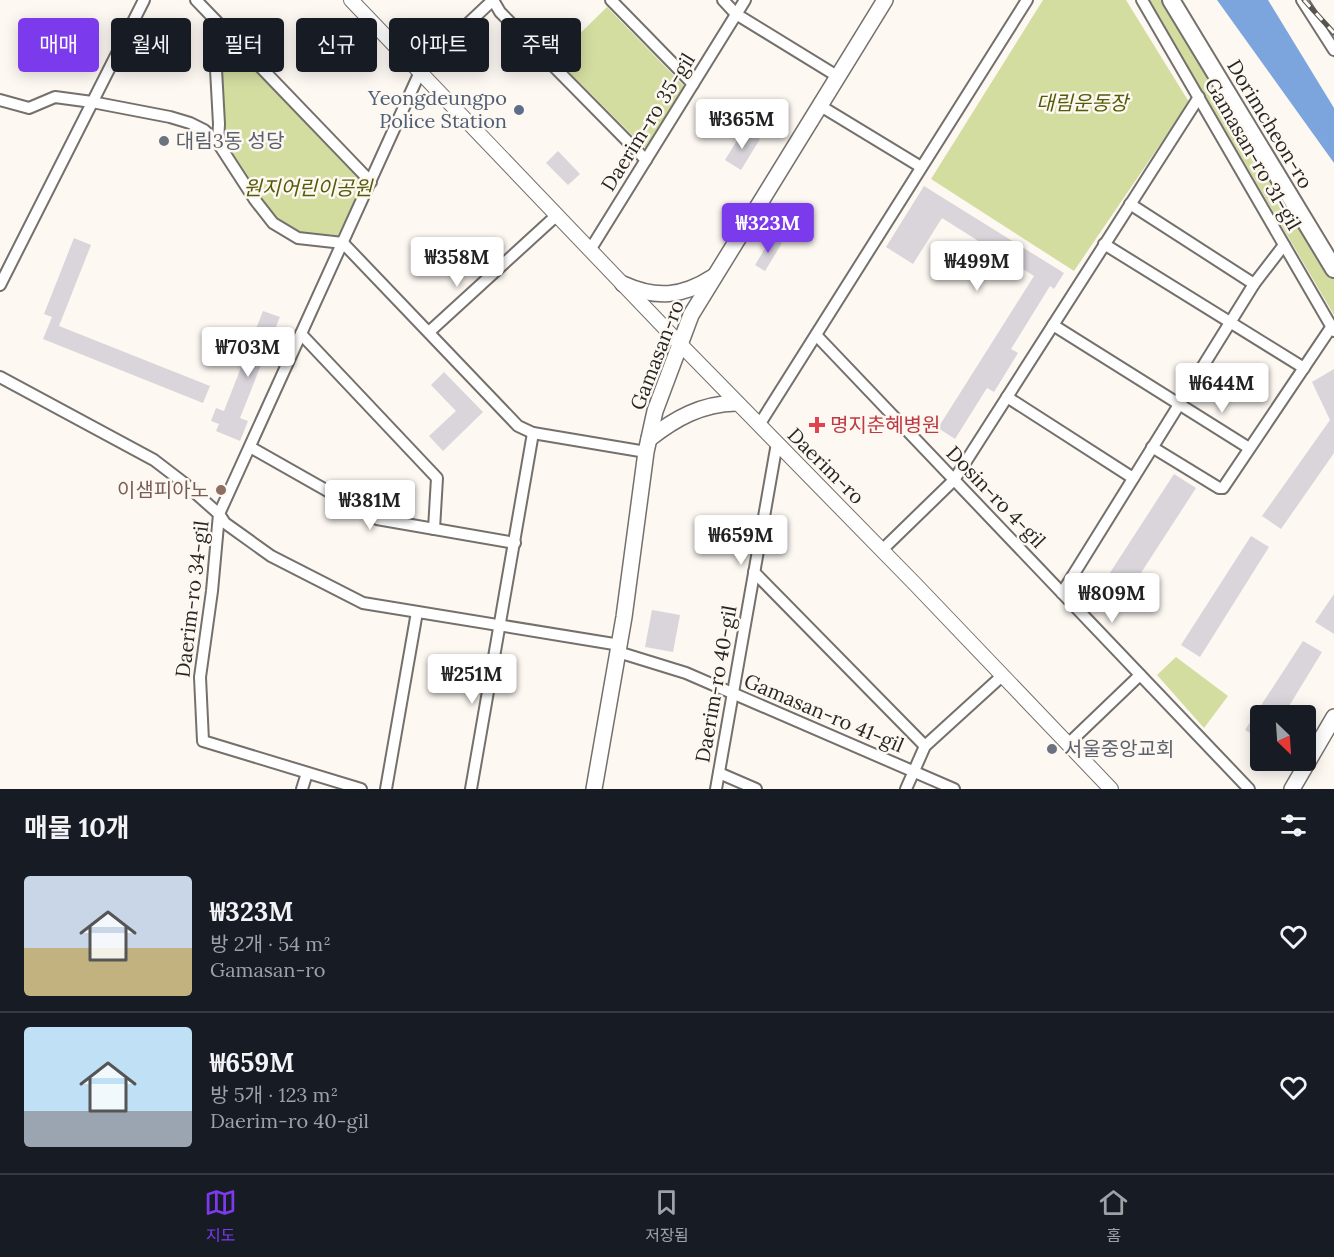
<!DOCTYPE html>
<html lang="ko">
<head>
<meta charset="utf-8">
<style>
  body { margin:0; font-family:Lora,"Noto Sans KR",serif; background:#242831; color:#f1f3f6; height:100vh; display:flex; flex-direction:column; font-size:22px; white-space:nowrap }
  * { box-sizing:border-box; margin:0 }
  p { font-size:20px; color:#9ea1a6 }
  .icon { flex:none; width:33px; height:33px; fill:none; stroke:currentColor; stroke-width:2; stroke-linecap:round; stroke-linejoin:round }
  .map { position:relative; height:789px; overflow:hidden }
  .drawer { display:flex; flex-direction:column; background:#171b24; flex:1 }
  .drawer>* { flex:none }
  .guide { position:absolute; left:18px; top:18px; width:600px; height:54px; display:flex; gap:12px }
  .needle { width:39px; rotate:155deg }
  .fabs { position:absolute; left:1250px; top:705px; display:grid; gap:12px }
  .fabs a { display:grid; place-items:center; width:66px; height:66px; border-radius:6px; background:#171b24; box-shadow:0 3px 15px #0003; font-size:30px }
  .price { position:absolute; translate:-50% -51px; padding:0 14px; border-radius:6px; background:#fff; color:#222; font-size:20px; line-height:39px; filter:drop-shadow(0 2px 3px #0008) }
  .price::after { content:''; position:absolute; left:50%; top:36px; width:18px; height:14px; margin-left:-9px; background:inherit; clip-path:polygon(0 0,100% 0,50% 100%) }
  .price.on { background:#7c3aed; color:#fff }
  ul { padding:0; list-style:none }
  li { display:flex; align-items:center; gap:18px; height:150px; padding:0 24px }
  li+li { border-top:2px solid #363941 }
  li span { display:grid; place-items:center; flex:none; width:168px; height:120px; border-radius:6px; color:#555 }
  li>.icon { margin-inline-start:auto }
  span .icon { width:72px; height:72px; fill:#fffc; stroke-width:1 }
  li b { font-size:26px }
  h2 { display:flex; justify-content:space-between; align-items:center; height:72px; padding:0 24px; font-size:26px }
  .pill { padding:0 21px; border-radius:6px; background:#171b24; box-shadow:0 3px 15px #0003; font-size:21px; line-height:54px }
  .pill.on { background:#7c3aed; color:#fff }
  .tabs { display:flex; justify-content:space-around; align-items:center; height:84px; border-top:2px solid #363941; background:#171b24; font-size:16px; color:#9ea1a6 }
  .tabs a { display:grid; justify-items:center; gap:3px }
  .tabs .on { color:#7c3aed }
  .map>svg:first-child { display:block }
  .green { fill:#d4dda0 }
  .water { fill:#7da5dd }
  .building { fill:#d9d5db }
  .lines { fill:none; stroke-linecap:round; stroke-linejoin:round }
  .minor-casing { stroke:#75706c; stroke-width:14 }
  .tertiary-casing { stroke:#75706c; stroke-width:16 }
  .secondary-casing { stroke:#75706c; stroke-width:18 }
  .primary-casing { stroke:#75706c; stroke-width:20 }
  .minor { stroke:#fff; stroke-width:10 }
  .tertiary { stroke:#fff; stroke-width:14 }
  .secondary { stroke:#fff; stroke-width:15 }
  .primary { stroke:#fff; stroke-width:16 }
  .rail-casing { stroke:#575552; stroke-width:5 }
  .rail { stroke:#fdf8f2; stroke-width:3; stroke-dasharray:9; stroke-linecap:butt }
  .service-dot { fill:#5c6f8a; stroke:#fdf8f2; stroke-width:2 }
  .worship-dot { fill:#6b7280; stroke:#fdf8f2; stroke-width:2 }
  .health-dot { fill:#e0444e; stroke:#fdf8f2; stroke-width:2 }
  .education-dot { fill:#8d6e63; stroke:#fdf8f2; stroke-width:2 }
  .labels { text-anchor:middle; stroke-width:5; stroke-linejoin:round; paint-order:stroke }
  .service-label { font-size:20px; fill:#4e5e75; stroke:#fdf8f2; text-anchor:end }
  .park-label { font-size:20px; font-style:italic; fill:#545b07; stroke:#fdf8f2 }
  .street-label { font-size:20px; fill:#292725; stroke:#fdf8f2 }
  .worship-label { font-size:20px; fill:#5b616d; stroke:#fdf8f2; text-anchor:start }
  .health-label { font-size:20px; fill:#be3a42; stroke:#fdf8f2; text-anchor:start }
  .education-label { font-size:20px; fill:#785e54; stroke:#fdf8f2; text-anchor:end }
</style>
</head>
<body>
<div class="map">
<svg width="1334" height="789" viewBox="0 0 1334 789">
  <rect width="100%" height="100%" fill="#fdf8f2"/>
  <g class="green">
    <polygon points="1043,0 1126,0 1189,102 1074,271 931,179"/>
    <polygon points="1149,0 1166,0 1334,279 1334,315"/>
    <polygon points="607,7 684,86 646,149 555,58"/>
    <polygon points="219,32 364,182 337,237 311,237 287,229 268,212 223,141"/>
    <polygon points="1176,657 1228,696 1204,728 1157,675"/>
  </g>
  <polygon class="water" points="1217,0 1268,0 1334,108 1334,163"/>
  <g class="building">
    <polygon points="744,129 760,139 741,170 725,160"/>
    <polygon points="558,151 580,174 568,185 546,163"/>
    <polygon points="924,186 1064,273 1054,289 1050,286 1011,349 1018,353 994,392 987,388 955,439 938,428 1034,276 942,218 913,264 886,247"/>
    <polygon points="772,237 782,243 765,271 755,265"/>
    <polygon points="74,238 91,245 59,326 210,386 203,403 43,339 52,317 44,314"/>
    <polygon points="263,311 280,317 272,336 280,339 273,358 265,355 240,418 248,421 240,441 216,431 219,424 211,421 216,408 224,411"/>
    <polygon points="1334,369 1334,453 1281,529 1262,516 1330,420 1312,382"/>
    <polygon points="444,372 483,412 443,451 429,436 456,411 431,385"/>
    <polygon points="1174,474 1196,488 1126,596 1104,582"/>
    <polygon points="1251,536 1269,547 1200,657 1181,645"/>
    <polygon points="1334,594 1334,634 1315,622"/>
    <polygon points="652,610 680,615 673,652 645,647"/>
    <polygon points="1303,641 1322,652 1283,716 1260,716 1260,739 1245,730"/>
  </g>
  <g class="lines">
    <g class="minor-casing">
      <g id="minor">
        <polyline points="196,0 371,182"/>
        <polyline points="493,0 500,12 646,160"/>
        <polyline points="611,0 693,84"/>
        <polyline points="723,0 736,14 837,76"/>
        <polyline points="1142,0 1334,331"/>
        <polyline points="1302,0 1334,50"/>
        <polyline points="215,20 214,33 219,124 218,143"/>
        <polyline points="0,100 29,108 55,97 92,102 170,117 190,123 204,130 218,143 255,200 273,223 298,238 343,243 518,426 533,433 646,452"/>
        <polyline points="819,105 921,167"/>
        <polyline points="1130,204 1254,284"/>
        <polyline points="1104,244 1304,368"/>
        <polyline points="590,250 745,0"/>
        <polyline points="0,285 144,0"/>
        <polyline points="1053,325 1249,448"/>
        <polyline points="429,332 557,215"/>
        <polyline points="301,334 437,478 434,529"/>
        <polyline points="816,335 1249,789"/>
        <polyline points="0,377 154,460 184,483 219,514 225,523 271,556 363,603 620,645"/>
        <polyline points="1007,397 1133,478"/>
        <polyline points="759,425 1027,0"/>
        <polyline points="250,447 377,519 515,543"/>
        <polyline points="1152,447 1219,488 1223,488 1332,326"/>
        <polyline points="882,550 954,480 1199,97"/>
        <polyline points="754,572 925,746"/>
        <polyline points="1062,593 1254,284 1284,245"/>
        <polyline points="618,652 686,673 954,789"/>
        <polyline points="1068,744 1140,675"/>
        <polyline points="719,773 756,789"/>
        <polyline points="302,789 307,773"/>
        <polyline points="361,789 203,741 200,677 212,591 219,514 420,72 426,63 493,0"/>
        <polyline points="386,789 417,612"/>
        <polyline points="471,789 533,433"/>
        <polyline points="716,789 777,443"/>
        <polyline points="906,789 925,746 1003,675"/>
      </g>
    </g>
    <g class="tertiary-casing">
      <polyline id="tertiary" points="351,0 681,345 916,585 1111,789"/>
    </g>
    <g class="secondary-casing">
      <g id="secondary">
        <path d="M623 284C656 299 682 297 713 277"/>
        <path d="M649 439C676 418 701 404 736 403"/>
        <polyline points="594,789 624,617 646,452 655,411 691,315 885,0"/>
        <polyline points="1292,789 1334,717"/>
      </g>
    </g>
    <g class="primary-casing">
      <polyline id="primary" points="1171,0 1334,269"/>
    </g>
    <use href="#minor" class="minor"/>
    <use href="#tertiary" class="tertiary"/>
    <use href="#secondary" class="secondary"/>
    <use href="#primary" class="primary"/>
    <g class="rail-casing">
      <polyline id="rail" points="1304,0 1334,33"/>
    </g>
    <use href="#rail" class="rail"/>
  </g>
  <circle class="service-dot" cx="519" cy="110" r="6"/>
  <g class="worship-dot">
    <circle cx="164" cy="141" r="6"/>
    <circle cx="1052" cy="749" r="6"/>
  </g>
  <path class="health-dot" d="M814 416h6v6h6v6h-6v6h-6v-6h-6v-6h6z"/>
  <circle class="education-dot" cx="221" cy="490" r="6"/>
  <g class="labels">
    <g class="service-label">
      <text x="507" y="105">Yeongdeungpo<tspan x="507" dy="23">Police Station</tspan></text>
    </g>
    <g class="park-label">
      <text x="1082" y="110">대림운동장</text>
      <text x="308" y="195">원지어린이공원</text>
    </g>
    <g class="street-label">
      <text transform="translate(648 122) rotate(-58)" y="7">Daerim-ro 35-gil</text>
      <text transform="translate(1270 124) rotate(59)" y="7">Dorimcheon-ro</text>
      <text transform="translate(1253 154) rotate(60)" y="7">Gamasan-ro 31-gil</text>
      <text transform="translate(657 355) rotate(-69)" y="7">Gamasan-ro</text>
      <text transform="translate(826 466) rotate(45)" y="7">Daerim-ro</text>
      <text transform="translate(996 497) rotate(46)" y="7">Dosin-ro 4-gil</text>
      <text transform="translate(192 599) rotate(-83)" y="7">Daerim-ro 34-gil</text>
      <text transform="translate(716 684) rotate(-80)" y="7">Daerim-ro 40-gil</text>
      <text transform="translate(824 713) rotate(23)" y="7">Gamasan-ro 41-gil</text>
    </g>
    <g class="worship-label">
      <text x="176" y="148">대림3동 성당</text>
      <text x="1064" y="756">서울중앙교회</text>
    </g>
    <g class="health-label">
      <text x="830" y="432">명지춘혜병원</text>
    </g>
    <g class="education-label">
      <text x="209" y="497">이샘피아노</text>
    </g>
  </g>
</svg>
<div class="fabs">
<a><svg class="needle" viewBox="-14 -14 28 28"><path d="M0-13l5 13h-10z" fill="#e53935"/><path d="M0 13l5-13h-10z" fill="#9ea1a6"/></svg></a>
</div>
<b class="price" style="left:742px;top:150px">₩365M</b>
<b class="price on" style="left:768px;top:254px">₩323M</b>
<b class="price" style="left:457px;top:288px">₩358M</b>
<b class="price" style="left:977px;top:292px">₩499M</b>
<b class="price" style="left:248px;top:378px">₩703M</b>
<b class="price" style="left:1222px;top:414px">₩644M</b>
<b class="price" style="left:370px;top:531px">₩381M</b>
<b class="price" style="left:741px;top:566px">₩659M</b>
<b class="price" style="left:1112px;top:624px">₩809M</b>
<b class="price" style="left:472px;top:705px">₩251M</b>
<div class="guide">
<a class="pill on">매매</a>
<a class="pill">월세</a>
<a class="pill">필터</a>
<a class="pill">신규</a>
<a class="pill">아파트</a>
<a class="pill">주택</a>
</div>
</div>
<section class="drawer">
<h2>매물 10개<svg class="icon" aria-label="filters" viewBox="0 0 24 24"><path d="M4 7h16M4 17h16"/><circle cx="9" cy="7" r="2"/><circle cx="15" cy="17" r="2"/></svg></h2>
<ul>
<li><span style="background:linear-gradient(#c9d6e8 60%,#c2b280 0)"><svg class="icon" aria-label="home" viewBox="0 0 24 24"><path d="M3 11l9-7 9 7M6 9v11h12V9"/></svg></span><div><b>₩323M</b><p>방 2개 · 54 m²</p><p>Gamasan-ro</p></div><svg class="icon" aria-label="heart" viewBox="0 0 24 24"><path d="M12 20l-8-8c-3-5 5-10 8-4 3-6 11-1 8 4z"/></svg></li>
<li><span style="background:linear-gradient(#bfe0f5 70%,#9aa5b1 0)"><svg class="icon" aria-label="home" viewBox="0 0 24 24"><path d="M3 11l9-7 9 7M6 9v11h12V9"/></svg></span><div><b>₩659M</b><p>방 5개 · 123 m²</p><p>Daerim-ro 40-gil</p></div><svg class="icon" aria-label="heart" viewBox="0 0 24 24"><path d="M12 20l-8-8c-3-5 5-10 8-4 3-6 11-1 8 4z"/></svg></li>
</ul>
</section>
<nav class="tabs">
<a class="on"><svg class="icon" aria-label="map" viewBox="0 0 24 24"><path d="M3 6l6-2 6 2 6-2v14l-6 2-6-2-6 2zM9 4v14M15 6v14"/></svg>지도</a>
<a><svg class="icon" aria-label="saved" viewBox="0 0 24 24"><path d="M7 4h10v16l-5-4-5 4z"/></svg>저장됨</a>
<a><svg class="icon" aria-label="home" viewBox="0 0 24 24"><path d="M3 11l9-7 9 7M6 9v11h12V9"/></svg>홈</a>
</nav>
</body>
</html>
